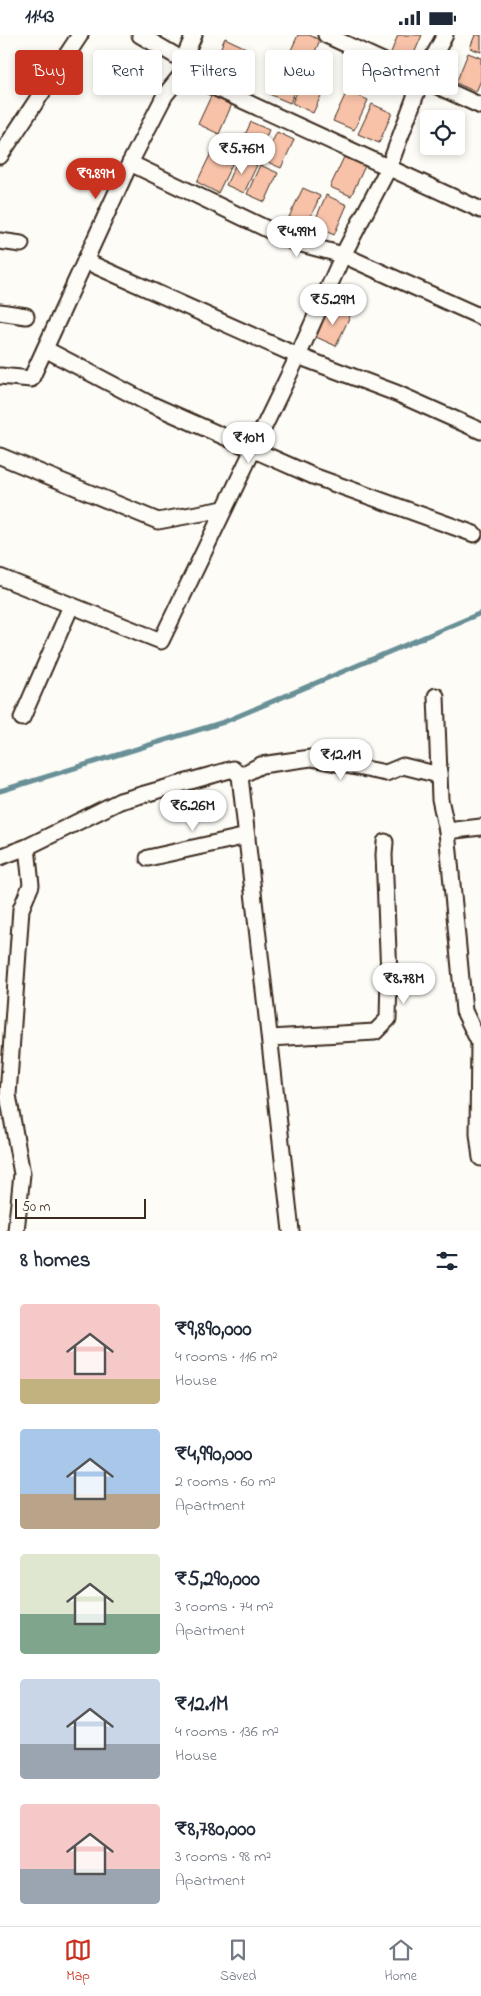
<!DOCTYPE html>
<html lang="en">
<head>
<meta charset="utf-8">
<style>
  body { margin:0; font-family:"Indie Flower",sans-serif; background:#f2f2f3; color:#1f2937; height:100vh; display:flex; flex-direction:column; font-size:19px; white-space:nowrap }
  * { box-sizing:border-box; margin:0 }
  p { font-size:16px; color:#747a83 }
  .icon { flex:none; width:28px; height:28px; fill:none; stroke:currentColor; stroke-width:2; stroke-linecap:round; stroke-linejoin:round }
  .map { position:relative; height:1196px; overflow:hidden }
  .sheet { display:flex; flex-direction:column; background:#fff; flex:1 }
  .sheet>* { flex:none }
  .banner { position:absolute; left:15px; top:15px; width:451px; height:45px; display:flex; gap:10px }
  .controls { position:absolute; left:420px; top:75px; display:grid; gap:10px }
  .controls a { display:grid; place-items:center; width:45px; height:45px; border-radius:5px; background:#fff; box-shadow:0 2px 8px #0003; font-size:25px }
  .scale { position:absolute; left:15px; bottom:12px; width:131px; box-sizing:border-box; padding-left:5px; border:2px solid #3b2a1e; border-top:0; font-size:14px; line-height:18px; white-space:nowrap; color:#3b2a1e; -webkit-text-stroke:4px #fdfcf7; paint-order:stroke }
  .price { position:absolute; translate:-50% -42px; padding:0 11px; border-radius:18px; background:#fff; color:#222; font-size:16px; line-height:32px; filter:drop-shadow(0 1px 2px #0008) }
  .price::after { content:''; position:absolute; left:50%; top:30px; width:15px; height:11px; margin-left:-8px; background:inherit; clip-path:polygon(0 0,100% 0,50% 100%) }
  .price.on { background:#c8321e; color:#fff }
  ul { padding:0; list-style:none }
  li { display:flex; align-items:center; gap:15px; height:125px; padding:0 20px }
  li span { display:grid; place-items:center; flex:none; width:140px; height:100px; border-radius:5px; color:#555 }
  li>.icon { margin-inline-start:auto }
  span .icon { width:60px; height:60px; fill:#fffc; stroke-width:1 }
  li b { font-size:21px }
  h2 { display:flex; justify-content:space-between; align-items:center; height:60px; padding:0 20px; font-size:21px }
  .tag { padding:0 18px; border-radius:5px; background:#fff; box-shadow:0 2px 8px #0003; font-size:18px; line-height:45px }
  .tag.on { background:#c8321e; color:#fff }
  .status { display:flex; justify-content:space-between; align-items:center; height:35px; padding:0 25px; background:#fff; direction:ltr }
  .status svg { height:14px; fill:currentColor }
  .menu { display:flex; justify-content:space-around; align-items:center; height:70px; border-top:1px solid #e0e1e3; background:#fff; font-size:14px; color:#747a83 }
  .menu a { display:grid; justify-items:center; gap:2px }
  .menu .on { color:#c8321e }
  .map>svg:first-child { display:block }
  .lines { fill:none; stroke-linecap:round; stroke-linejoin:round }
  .stream { stroke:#699097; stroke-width:5 }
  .building { fill:#f7c2a8; stroke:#3b2a1e }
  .street-casing { stroke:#3b2a1e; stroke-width:19 }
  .street { stroke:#fdfcf7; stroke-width:15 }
</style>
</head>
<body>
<div class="status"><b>11:43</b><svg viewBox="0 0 49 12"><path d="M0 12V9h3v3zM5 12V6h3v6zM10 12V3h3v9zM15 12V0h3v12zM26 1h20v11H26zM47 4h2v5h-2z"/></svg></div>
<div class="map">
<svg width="481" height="1196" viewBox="0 0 481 1196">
  <rect width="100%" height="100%" fill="#fdfcf7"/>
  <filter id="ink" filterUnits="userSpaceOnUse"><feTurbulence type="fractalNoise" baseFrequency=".02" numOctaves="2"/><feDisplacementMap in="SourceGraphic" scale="10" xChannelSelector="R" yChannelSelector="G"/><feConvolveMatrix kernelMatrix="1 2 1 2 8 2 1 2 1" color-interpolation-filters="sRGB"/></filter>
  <g filter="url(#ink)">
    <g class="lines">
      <polyline class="stream" points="0,756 224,687 481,578"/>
    </g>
    <g class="building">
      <polygon points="298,0 309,0 320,5 307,35 286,26"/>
      <polygon points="398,0 422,0 410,28 390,20"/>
      <polygon points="475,0 481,0 481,17 470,13"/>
      <polygon points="225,3 246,13 233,42 212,33"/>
      <polygon points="468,18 481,23 481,45 476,57 456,48"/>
      <polygon points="282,29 303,38 290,68 269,59"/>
      <polygon points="306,38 327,48 313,78 292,68"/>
      <polygon points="347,56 368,65 354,95 333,86"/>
      <polygon points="212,59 232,69 219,99 198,89"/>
      <polygon points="372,69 392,78 379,108 358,99"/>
      <polygon points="251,87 269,95 256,123 238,115"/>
      <polygon points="277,97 294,105 281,133 263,125"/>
      <polygon points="214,112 235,123 218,158 197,147"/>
      <polygon points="239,122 257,130 244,158 226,150"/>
      <polygon points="344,122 365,131 351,161 330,152"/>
      <polygon points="260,130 278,138 265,167 247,159"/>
      <polygon points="303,153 320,161 307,190 289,182"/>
      <polygon points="326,160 347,170 334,200 313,190"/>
      <polygon points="329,272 350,281 336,311 316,302"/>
    </g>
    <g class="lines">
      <g class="street-casing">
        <g id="street">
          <polyline points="326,0 481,71"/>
          <polyline points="183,25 194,0"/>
          <polyline points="183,38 481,175"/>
          <polyline points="0,121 80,0"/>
          <polyline points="130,128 294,207 343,220 481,282"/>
          <polyline points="0,206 21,209"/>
          <polyline points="85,226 298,321 396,358 481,396"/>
          <polyline points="0,277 26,281"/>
          <polyline points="45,314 146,367 313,441 474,499"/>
          <polyline points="0,341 31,344 130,128 165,60 183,38 183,25 140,0"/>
          <polyline points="0,421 158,486 224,474"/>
          <polyline points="0,542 161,606 298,321 343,220 389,132 422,43 445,0"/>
          <polyline points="436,661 440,764 447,796 464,976 479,1007 478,1099 481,1123"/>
          <polyline points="22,683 71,571"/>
          <polyline points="240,741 261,730 311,723 386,738 403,731 439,740"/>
          <polyline points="447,796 481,792"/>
          <polyline points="0,822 27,812"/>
          <polyline points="148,823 247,801"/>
          <polyline points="270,1003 375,997 388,984 389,940 384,820 385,807"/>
          <polyline points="16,1196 22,1139 8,1060 21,874 31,850 27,812 120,766 233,734 240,741 291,1196"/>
        </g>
      </g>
      <use href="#street" class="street"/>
    </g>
  </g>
</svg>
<div class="controls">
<a><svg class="icon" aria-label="locate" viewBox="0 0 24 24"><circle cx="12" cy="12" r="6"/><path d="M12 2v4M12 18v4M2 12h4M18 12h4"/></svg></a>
</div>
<div class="scale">50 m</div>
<b class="price" style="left:242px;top:140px">₹5.76M</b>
<b class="price on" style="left:96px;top:165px">₹9.89M</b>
<b class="price" style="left:297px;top:223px">₹4.99M</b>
<b class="price" style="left:333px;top:291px">₹5.29M</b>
<b class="price" style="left:249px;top:429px">₹10M</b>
<b class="price" style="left:341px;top:746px">₹12.1M</b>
<b class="price" style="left:193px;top:797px">₹6.26M</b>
<b class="price" style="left:404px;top:970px">₹8.78M</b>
<div class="banner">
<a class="tag on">Buy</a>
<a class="tag">Rent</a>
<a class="tag">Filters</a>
<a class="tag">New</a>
<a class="tag">Apartment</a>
</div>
</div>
<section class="sheet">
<h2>8 homes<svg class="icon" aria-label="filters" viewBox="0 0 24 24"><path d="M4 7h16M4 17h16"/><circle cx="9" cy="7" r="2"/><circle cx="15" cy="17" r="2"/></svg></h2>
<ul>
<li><span style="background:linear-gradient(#f6c9c9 75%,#c2b280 0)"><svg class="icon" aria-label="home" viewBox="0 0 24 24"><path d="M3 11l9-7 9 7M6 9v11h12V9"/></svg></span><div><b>₹9,890,000</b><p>4 rooms · 116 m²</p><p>House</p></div></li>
<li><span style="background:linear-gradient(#a9c7e8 65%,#b9a48a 0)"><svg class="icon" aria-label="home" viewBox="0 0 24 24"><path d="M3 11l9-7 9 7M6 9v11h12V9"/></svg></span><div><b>₹4,990,000</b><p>2 rooms · 60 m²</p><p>Apartment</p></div></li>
<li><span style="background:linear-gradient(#dfe7d0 60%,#7fa58c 0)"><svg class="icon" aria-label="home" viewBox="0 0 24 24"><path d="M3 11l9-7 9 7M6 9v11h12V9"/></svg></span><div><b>₹5,290,000</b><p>3 rooms · 74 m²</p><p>Apartment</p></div></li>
<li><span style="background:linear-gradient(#c9d6e8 65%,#9aa5b1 0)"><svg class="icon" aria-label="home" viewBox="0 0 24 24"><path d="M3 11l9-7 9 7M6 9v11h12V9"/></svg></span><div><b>₹12.1M</b><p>4 rooms · 136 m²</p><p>House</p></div></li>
<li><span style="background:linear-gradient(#f6c9c9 65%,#9aa5b1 0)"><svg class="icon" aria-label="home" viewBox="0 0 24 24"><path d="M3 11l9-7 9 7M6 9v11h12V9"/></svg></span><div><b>₹8,780,000</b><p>3 rooms · 98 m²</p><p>Apartment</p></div></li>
</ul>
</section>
<nav class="menu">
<a class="on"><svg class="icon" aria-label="map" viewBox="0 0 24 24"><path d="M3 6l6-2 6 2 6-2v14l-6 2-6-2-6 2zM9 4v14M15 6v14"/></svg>Map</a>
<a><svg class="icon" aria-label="saved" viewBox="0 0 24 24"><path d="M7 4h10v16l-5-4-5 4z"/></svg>Saved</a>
<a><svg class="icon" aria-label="home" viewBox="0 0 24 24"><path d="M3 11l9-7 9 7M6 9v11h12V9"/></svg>Home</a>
</nav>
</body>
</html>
